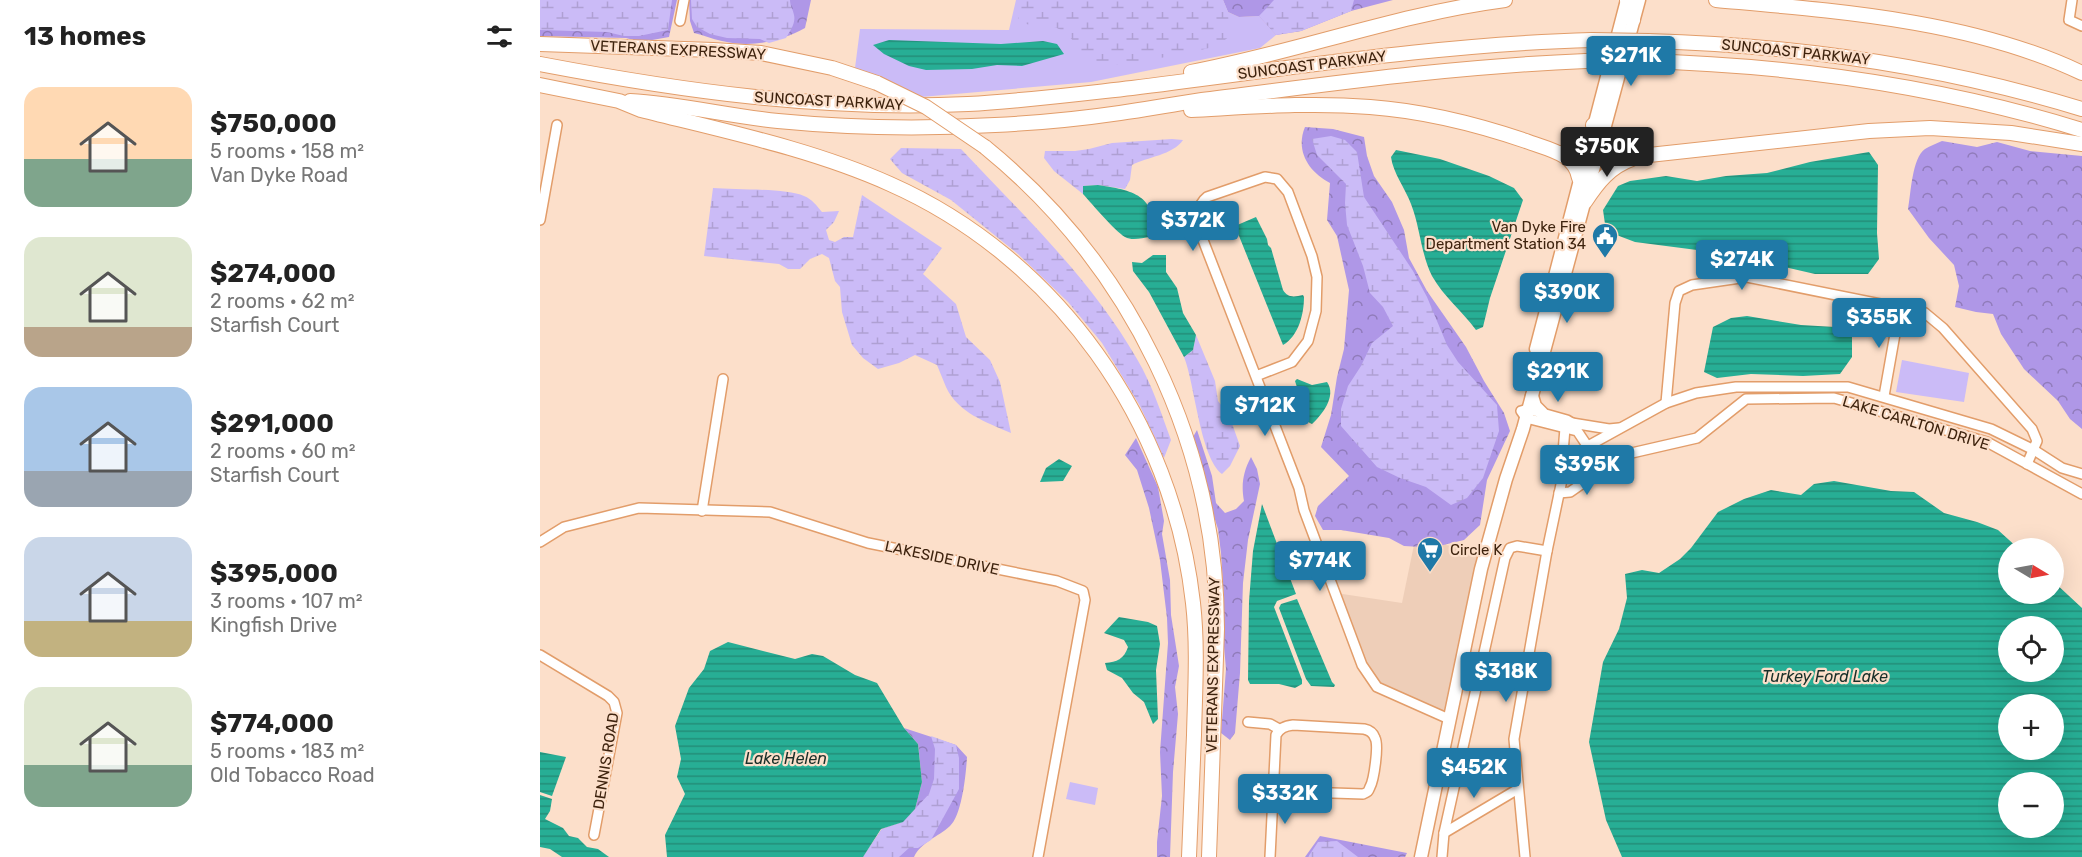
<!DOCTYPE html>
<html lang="en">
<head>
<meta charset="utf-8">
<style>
  body { margin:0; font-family:Rubik,sans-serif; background:#f6f6f6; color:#222; height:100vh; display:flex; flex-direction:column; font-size:22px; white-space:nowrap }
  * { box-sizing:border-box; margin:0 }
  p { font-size:20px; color:#767676 }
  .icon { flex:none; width:33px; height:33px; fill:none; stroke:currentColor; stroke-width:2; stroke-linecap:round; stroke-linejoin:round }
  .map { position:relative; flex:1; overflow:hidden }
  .details { display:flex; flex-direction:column; background:#fff; width:540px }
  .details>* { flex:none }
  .needle { width:39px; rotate:100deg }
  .buttons { position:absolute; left:1458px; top:538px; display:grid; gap:12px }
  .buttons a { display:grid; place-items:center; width:66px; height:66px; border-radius:50%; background:#fff; box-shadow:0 6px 24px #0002; font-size:30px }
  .price { position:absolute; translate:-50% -51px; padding:0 14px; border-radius:6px; background:#1f79a7; color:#fff; font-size:20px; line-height:39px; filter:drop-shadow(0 2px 3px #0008) }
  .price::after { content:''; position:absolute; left:50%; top:36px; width:18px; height:14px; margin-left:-9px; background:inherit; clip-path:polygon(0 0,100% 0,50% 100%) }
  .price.on { background:#222; color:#fff }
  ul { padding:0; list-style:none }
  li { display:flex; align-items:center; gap:18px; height:150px; padding:0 24px }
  li span { display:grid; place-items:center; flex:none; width:168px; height:120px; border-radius:18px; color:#555 }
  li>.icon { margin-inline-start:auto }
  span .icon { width:72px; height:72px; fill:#fffc; stroke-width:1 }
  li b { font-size:26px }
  h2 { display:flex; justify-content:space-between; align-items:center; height:72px; padding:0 24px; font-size:26px }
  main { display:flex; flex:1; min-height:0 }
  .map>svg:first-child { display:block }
  .built { fill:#eeceb8 }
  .grass { fill:#cbbbf7 }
  .forest { fill:url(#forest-crowns) }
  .wetland { fill:url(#wetland-marsh) }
  .water { fill:url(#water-rules); fill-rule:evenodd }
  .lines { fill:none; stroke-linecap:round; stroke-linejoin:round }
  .minor-casing { stroke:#e29d6a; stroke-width:12 }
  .major-casing { stroke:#e29d6a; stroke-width:15 }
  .highway-casing { stroke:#e29d6a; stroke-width:16 }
  .minor { stroke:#fff; stroke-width:9 }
  .major { stroke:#fff; stroke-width:12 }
  .highway { stroke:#fff; stroke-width:14 }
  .highway-bridge-casing { stroke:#e29d6a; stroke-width:16; stroke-linecap:butt }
  .highway-bridge { stroke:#fff; stroke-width:14 }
  .labels { text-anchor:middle; stroke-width:4.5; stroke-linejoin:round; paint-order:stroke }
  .street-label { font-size:15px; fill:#3e230e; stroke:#fcdfca }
  .poi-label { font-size:15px; fill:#3e230e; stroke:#fcdfca; text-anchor:end }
  .water-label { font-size:16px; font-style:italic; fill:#192f29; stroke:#fcdfca }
</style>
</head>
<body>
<main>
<section class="details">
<h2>13 homes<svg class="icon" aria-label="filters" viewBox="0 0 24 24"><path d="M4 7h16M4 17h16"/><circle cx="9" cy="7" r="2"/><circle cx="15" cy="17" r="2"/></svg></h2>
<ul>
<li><span style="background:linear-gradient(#ffd9b3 60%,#7fa58c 0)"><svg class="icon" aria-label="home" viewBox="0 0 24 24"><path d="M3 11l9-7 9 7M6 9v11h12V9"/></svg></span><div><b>$750,000</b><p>5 rooms · 158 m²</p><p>Van Dyke Road</p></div></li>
<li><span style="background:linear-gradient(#dfe7d0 75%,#b9a48a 0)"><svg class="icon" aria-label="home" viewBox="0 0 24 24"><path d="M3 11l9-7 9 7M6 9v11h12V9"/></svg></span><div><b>$274,000</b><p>2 rooms · 62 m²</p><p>Starfish Court</p></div></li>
<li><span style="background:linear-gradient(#a9c7e8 70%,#9aa5b1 0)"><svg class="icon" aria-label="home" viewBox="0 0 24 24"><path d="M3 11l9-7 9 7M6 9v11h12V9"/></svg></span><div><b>$291,000</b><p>2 rooms · 60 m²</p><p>Starfish Court</p></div></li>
<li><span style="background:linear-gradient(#c9d6e8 70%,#c2b280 0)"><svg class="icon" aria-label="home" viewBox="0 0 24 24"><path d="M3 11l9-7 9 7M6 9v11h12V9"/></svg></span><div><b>$395,000</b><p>3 rooms · 107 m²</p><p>Kingfish Drive</p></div></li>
<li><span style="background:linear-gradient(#dfe7d0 65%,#7fa58c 0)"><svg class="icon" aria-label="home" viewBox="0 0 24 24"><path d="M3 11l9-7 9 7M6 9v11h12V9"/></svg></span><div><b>$774,000</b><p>5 rooms · 183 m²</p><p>Old Tobacco Road</p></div></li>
</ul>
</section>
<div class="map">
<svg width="1542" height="857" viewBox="0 0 1542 857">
  <defs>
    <pattern id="forest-crowns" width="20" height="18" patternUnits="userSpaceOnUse" patternTransform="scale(1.5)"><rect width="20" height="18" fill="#af97e7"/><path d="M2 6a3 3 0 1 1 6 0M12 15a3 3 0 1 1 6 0" fill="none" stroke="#907bba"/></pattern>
    <pattern id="wetland-marsh" width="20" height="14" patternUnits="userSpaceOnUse" patternTransform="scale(1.5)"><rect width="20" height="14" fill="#cbbbf7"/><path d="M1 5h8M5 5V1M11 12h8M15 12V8" fill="none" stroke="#afa0d3"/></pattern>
    <pattern id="water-rules" width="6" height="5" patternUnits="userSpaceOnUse" patternTransform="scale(1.5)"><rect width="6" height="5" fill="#27ae95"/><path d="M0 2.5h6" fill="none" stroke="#238d78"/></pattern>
  </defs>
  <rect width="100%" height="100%" fill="#fcdfca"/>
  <polygon class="built" points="875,540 942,551 904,716 838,685 823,662 796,593 862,603"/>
  <g class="grass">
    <polygon points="476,0 683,0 688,12 699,17 719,16 736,35 720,48 551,82 381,97 315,68 320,29 469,30"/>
    <polygon points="1362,360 1429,373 1424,402 1356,392"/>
    <polygon points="530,782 558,788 555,805 526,799"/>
  </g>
  <g class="forest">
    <polygon points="0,0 137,0 129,37 101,42 86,38 0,36"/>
    <path d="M149 0H271L265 28C239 42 211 48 182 41 172 39 163 35 154 33L150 21Z"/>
    <polygon points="683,0 853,0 811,11 761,31 736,35 719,16 699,17 688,12"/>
    <path d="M765 127 793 129 824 137 827 156 834 176 852 202 864 230 869 258 887 291 926 347 944 381 964 413 970 431 947 480 940 525 924 540 895 547H881L864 546 849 538 801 530H783L775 516 778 506 809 476 781 447 791 415 797 377 804 349 809 290 797 236 787 220 790 183C769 172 755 151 765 127Z"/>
    <path d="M1402 141 1437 147 1457 142 1490 151 1542 156V429L1530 419 1518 401 1484 369 1461 334 1453 314 1436 312 1415 307 1419 286 1414 265 1389 238 1368 209C1371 193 1372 158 1385 149 1390 146 1397 143 1402 141Z"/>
    <path d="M657 430 672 476 676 503 685 513 696 509 704 501C701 485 703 472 711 457L717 469 720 484 708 540 703 583 700 673 695 733 690 740 681 733 686 669 682 624 684 600 681 553 678 529 664 486 660 456 653 437Z"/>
    <polygon points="596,438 618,487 624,521 622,534 630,580 631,615 639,666 635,687 638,714 633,772 630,857 617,857 617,842 622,796 620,752 628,643 627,618 620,560 609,508 597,470 585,455"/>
    <path d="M364 728 416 745 427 757C426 774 422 815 410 826 398 837 381 842 374 857H323L342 829 363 822 375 809 382 782 378 744Z"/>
    <polygon points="780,836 867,853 865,857 765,857"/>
  </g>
  <g class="wetland">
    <polygon points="0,0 132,0 128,30 99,36 84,36 67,32 0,30"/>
    <path d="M151 0H250C250 6 253 9 254 15 256 23 250 31 246 38L229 43 220 39 187 38 170 34 157 27 152 19Z"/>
    <path d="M481 0H683L688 12 690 36 677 46 640 55 552 68C542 55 532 32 514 27 499 23 492 29 478 20Z"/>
    <polygon points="734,0 814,0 811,11 761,31 736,35 719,16"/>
    <polygon points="791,136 805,140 817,152 824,197 873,271 887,297 907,345 918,362 957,405 959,431 943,478 927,498 911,505 886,487 860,478 837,467 801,426 801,409 808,386 821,366 832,343 853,326 843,307 830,293 823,266 807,225 805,203 806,184 777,155 772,139"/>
    <path d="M632 139 643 140C633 155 607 157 592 165L590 180 585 189 558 185 543 186V194L514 171 504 158 505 151H535L549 149 572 143Z"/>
    <path d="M361 148 421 149C484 216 551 279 597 359 612 384 621 413 631 440L624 458 600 406 562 343 528 302 478 254 411 200 362 173 350 159Z"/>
    <path d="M173 188C195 190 246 188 264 196 272 199 277 206 282 212L299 211 294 222 286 230 289 240 295 242 304 237H313L322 195 402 248 383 274 416 304 426 337 450 360 460 382 471 433C446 422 418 413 406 387 403 380 400 372 397 365L375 355 359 363 338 369 323 358 312 345 302 312 300 287 295 281 289 258 282 254 270 259 260 269H248L239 264 164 256Z"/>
    <path d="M656 335 675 381 678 401 689 415 700 446 690 466 682 474C660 457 655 384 644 357L653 350Z"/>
    <polygon points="391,736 416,745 419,758 419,789 391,840 378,848 369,848 359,857 323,857 342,829 363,822 389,794 394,779 395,749"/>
    <polygon points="797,841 818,857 768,857 778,842"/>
  </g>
  <g class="water">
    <polygon points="349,40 461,44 503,41 517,44 524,54 482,66 457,65 432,69 386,70 369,66 344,54 333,45"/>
    <path d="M856 150 900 159 949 176 974 188 983 200 950 298 943 327 936 330C922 311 904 297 892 276 881 254 880 227 871 204 865 188 853 173 851 157Z"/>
    <polygon points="1329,152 1338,165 1337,233 1339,259 1328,274 1275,274 1188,254 1095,242 1066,231 1063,210 1078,186 1090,181 1126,176 1157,181 1186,176 1227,173 1270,162"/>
    <path d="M558 185C591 190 620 195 610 237 602 238 592 241 585 237 575 231 552 204 543 194V186Z"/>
    <path d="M716 217 727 239 728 245 731 248 743 290C748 298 754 297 763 295L764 297C764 313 759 336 743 345L695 226Z"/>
    <polygon points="613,255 626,255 626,272 637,288 643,313 656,335 653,350 644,357 609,292 593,271 592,262 602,263"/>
    <polygon points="1207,316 1261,325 1295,327 1312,335 1312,357 1300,374 1263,376 1211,374 1177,378 1164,372 1173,327 1191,318"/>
    <path d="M757 379 772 385 787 382C797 396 782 415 772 424L768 422 755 381Z"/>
    <polygon points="519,459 532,466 523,481 500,482 506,468"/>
    <path d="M1294 481 1351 491 1374 492 1404 513 1437 522 1458 530 1479 549H1468V594H1514V582L1542 608V857H1082L1066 820 1049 742 1063 662 1079 629 1087 598 1085 574 1102 570 1119 573 1140 559 1151 548 1178 512 1204 499 1231 490 1261 495 1274 484ZM1468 627H1514V672H1468ZM1468 705H1514V750H1468ZM1468 783H1514V828H1468Z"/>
    <polygon points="722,504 756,594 737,601 734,607 762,680 762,684 755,688 739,684 710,684 708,680 709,601 713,551"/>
    <polygon points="757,599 792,682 795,685 794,687 771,686 766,679 739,608 741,604"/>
    <path d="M579 617 608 622 617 626 620 644 616 670 618 719 613 724 604 702 593 693 582 678 567 670 565 663C577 662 584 659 588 647L584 640 564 633Z"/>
    <polygon points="188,642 255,659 272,654 283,656 315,675 337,683 364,728 378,744 382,782 375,809 363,822 341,829 323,857 127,857 125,835 145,794 137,777 141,759 135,726 149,688 164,669 170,651"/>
    <polygon points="0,752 26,757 12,796 0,792"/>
    <polygon points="0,795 12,799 10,811 5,819 23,828 29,836 38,838 47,847 58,849 69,857 22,857 10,849 0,847"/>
  </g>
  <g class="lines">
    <g class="minor-casing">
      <g id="minor">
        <polyline points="1532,0 1529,20 1542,26"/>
        <polyline points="140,21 144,0"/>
        <polyline points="0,220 17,125"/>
        <path d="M716 376 752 362 768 341 776 311 777 277 772 256 748 192 737 179 725 177 667 197C653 208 661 225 663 240L759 488 764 510 822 665 837 687 909 719"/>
        <polyline points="1344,396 1360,306"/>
        <polyline points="1126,403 1135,303 1139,291 1152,285 1207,277 1385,313 1403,328 1492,429 1497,441 1487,464"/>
        <polyline points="1032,423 1069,429 1079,428"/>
        <polyline points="1037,431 986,418 981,411 988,409 1027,420 1032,423 1062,468"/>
        <polyline points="1023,475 1022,465 1025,428"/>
        <polyline points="1019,493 1030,492 1083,455 1157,438 1206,399 1294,398 1447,442 1542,494"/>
        <polyline points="162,511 183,379"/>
        <polyline points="0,542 24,527 99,508 230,512 328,543 517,581 543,591 545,600 498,857"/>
        <polyline points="0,655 68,696 74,702 77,713 54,835"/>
        <polyline points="708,722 730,724 739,729"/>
        <polyline points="904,833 978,789"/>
        <path d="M730 857 736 735C740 728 745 726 753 725L824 729C829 730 833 732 835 738 839 745 834 780 830 787 828 792 828 792 823 794L732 791"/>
        <polyline points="902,857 904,833 965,558 970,548 977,546 1007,551"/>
        <polyline points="985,857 974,739 1007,551 1023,475 1048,446 1126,403 1156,393 1196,387 1308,387 1451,429 1494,450 1522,468 1542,474"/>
      </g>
    </g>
    <g class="major-casing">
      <g id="major">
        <polyline points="996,349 1087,0"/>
        <polyline points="992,396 995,406 1002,413"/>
        <polyline points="881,857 941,569 966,479 983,429 1099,0"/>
      </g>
    </g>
    <g class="highway-casing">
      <g id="highway">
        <polyline points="1087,0 1093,20"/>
        <path d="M1176 0C1297 11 1431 20 1542 73"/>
        <path d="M1108 41C1255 45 1401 66 1542 109"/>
        <polyline points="0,44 173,50 221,53 292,68 337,83"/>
        <path d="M1101 61C1250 65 1400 86 1542 130"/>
        <path d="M0 64C142 91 283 111 428 104 483 101 538 94 592 88 745 69 898 44 1052 40"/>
        <path d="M651 72C757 52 858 14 965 0"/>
        <path d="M0 85 79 101 101 110C184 131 272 149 350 184 517 258 633 422 653 603 658 647 655 691 654 735 652 776 651 816 649 857"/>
        <path d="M90 101C140 104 189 116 238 121 310 128 384 129 455 125 497 123 539 119 580 113 608 109 634 104 662 100 789 84 917 66 1046 61"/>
        <path d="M651 110C710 107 770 102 830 107 884 111 936 124 986 141 1007 149 1035 153 1039 178"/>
        <path d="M1053 125C1057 158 1072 156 1100 156L1329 131 1390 128 1471 133 1542 144"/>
        <path d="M445 147C590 265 677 442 677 629L669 857"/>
        <path d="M1021 153C1039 155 1051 152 1062 138"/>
        <path d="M1045 202C1058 182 1070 167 1092 159"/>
      </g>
    </g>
    <use href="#minor" class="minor"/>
    <use href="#major" class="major"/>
    <use href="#highway" class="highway"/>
    <g class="highway-bridge-casing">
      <g id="highway-bridge">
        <polyline points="1052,40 1108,41"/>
        <polyline points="1046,61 1101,61"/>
        <polyline points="337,83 386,107 445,147"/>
      </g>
    </g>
    <use href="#highway-bridge" class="highway-bridge"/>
  </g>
  <defs>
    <g id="civic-pin" transform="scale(1.35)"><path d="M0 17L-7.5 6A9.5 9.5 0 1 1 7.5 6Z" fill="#1f79a7" stroke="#fcdfca"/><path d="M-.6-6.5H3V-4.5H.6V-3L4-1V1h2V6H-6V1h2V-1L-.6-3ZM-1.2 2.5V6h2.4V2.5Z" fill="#fff"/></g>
    <g id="supermarket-pin" transform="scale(1.35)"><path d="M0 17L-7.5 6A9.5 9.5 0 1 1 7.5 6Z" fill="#1f79a7" stroke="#fcdfca"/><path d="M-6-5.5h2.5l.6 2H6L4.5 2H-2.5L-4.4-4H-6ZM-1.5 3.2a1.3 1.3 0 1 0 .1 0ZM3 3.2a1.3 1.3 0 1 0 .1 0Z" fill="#fff"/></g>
  </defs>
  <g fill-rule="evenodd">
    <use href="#civic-pin" x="1065" y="236"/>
    <use href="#supermarket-pin" x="890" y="550"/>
  </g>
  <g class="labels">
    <g class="street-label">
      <text transform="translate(138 50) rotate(3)" y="5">VETERANS EXPRESSWAY</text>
      <text transform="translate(1256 52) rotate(6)" y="5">SUNCOAST PARKWAY</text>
      <text transform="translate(772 65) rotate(-7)" y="5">SUNCOAST PARKWAY</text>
      <text transform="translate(289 101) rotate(3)" y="5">SUNCOAST PARKWAY</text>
      <text transform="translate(1376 423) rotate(17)" y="5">LAKE CARLTON DRIVE</text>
      <text transform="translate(402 558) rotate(12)" y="5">LAKESIDE DRIVE</text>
      <text transform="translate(673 665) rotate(-89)" y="5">VETERANS EXPRESSWAY</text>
      <text transform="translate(66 761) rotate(-81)" y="5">DENNIS ROAD</text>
    </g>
    <g class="poi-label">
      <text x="1046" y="232">Van Dyke Fire<tspan x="1046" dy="17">Department Station 34</tspan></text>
      <text x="910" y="555" text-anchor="start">Circle K</text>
    </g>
    <g class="water-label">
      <text x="1285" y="682">Turkey Ford Lake</text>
      <text x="246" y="764">Lake Helen</text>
    </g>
  </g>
</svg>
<div class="buttons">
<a><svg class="needle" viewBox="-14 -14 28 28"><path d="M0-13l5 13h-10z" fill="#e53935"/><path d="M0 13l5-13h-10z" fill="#767676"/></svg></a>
<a><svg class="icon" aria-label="locate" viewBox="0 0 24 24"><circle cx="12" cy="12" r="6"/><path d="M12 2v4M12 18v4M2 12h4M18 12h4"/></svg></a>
<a>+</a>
<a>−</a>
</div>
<b class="price" style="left:1091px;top:87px">$271K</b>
<b class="price on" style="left:1067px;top:178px">$750K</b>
<b class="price" style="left:653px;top:252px">$372K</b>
<b class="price" style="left:1202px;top:291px">$274K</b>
<b class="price" style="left:1027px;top:324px">$390K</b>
<b class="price" style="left:1339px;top:349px">$355K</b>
<b class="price" style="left:1018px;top:403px">$291K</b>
<b class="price" style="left:725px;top:437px">$712K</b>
<b class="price" style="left:1047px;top:496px">$395K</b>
<b class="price" style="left:780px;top:592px">$774K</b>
<b class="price" style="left:966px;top:703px">$318K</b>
<b class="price" style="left:934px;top:799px">$452K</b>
<b class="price" style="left:745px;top:825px">$332K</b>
</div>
</main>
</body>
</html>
